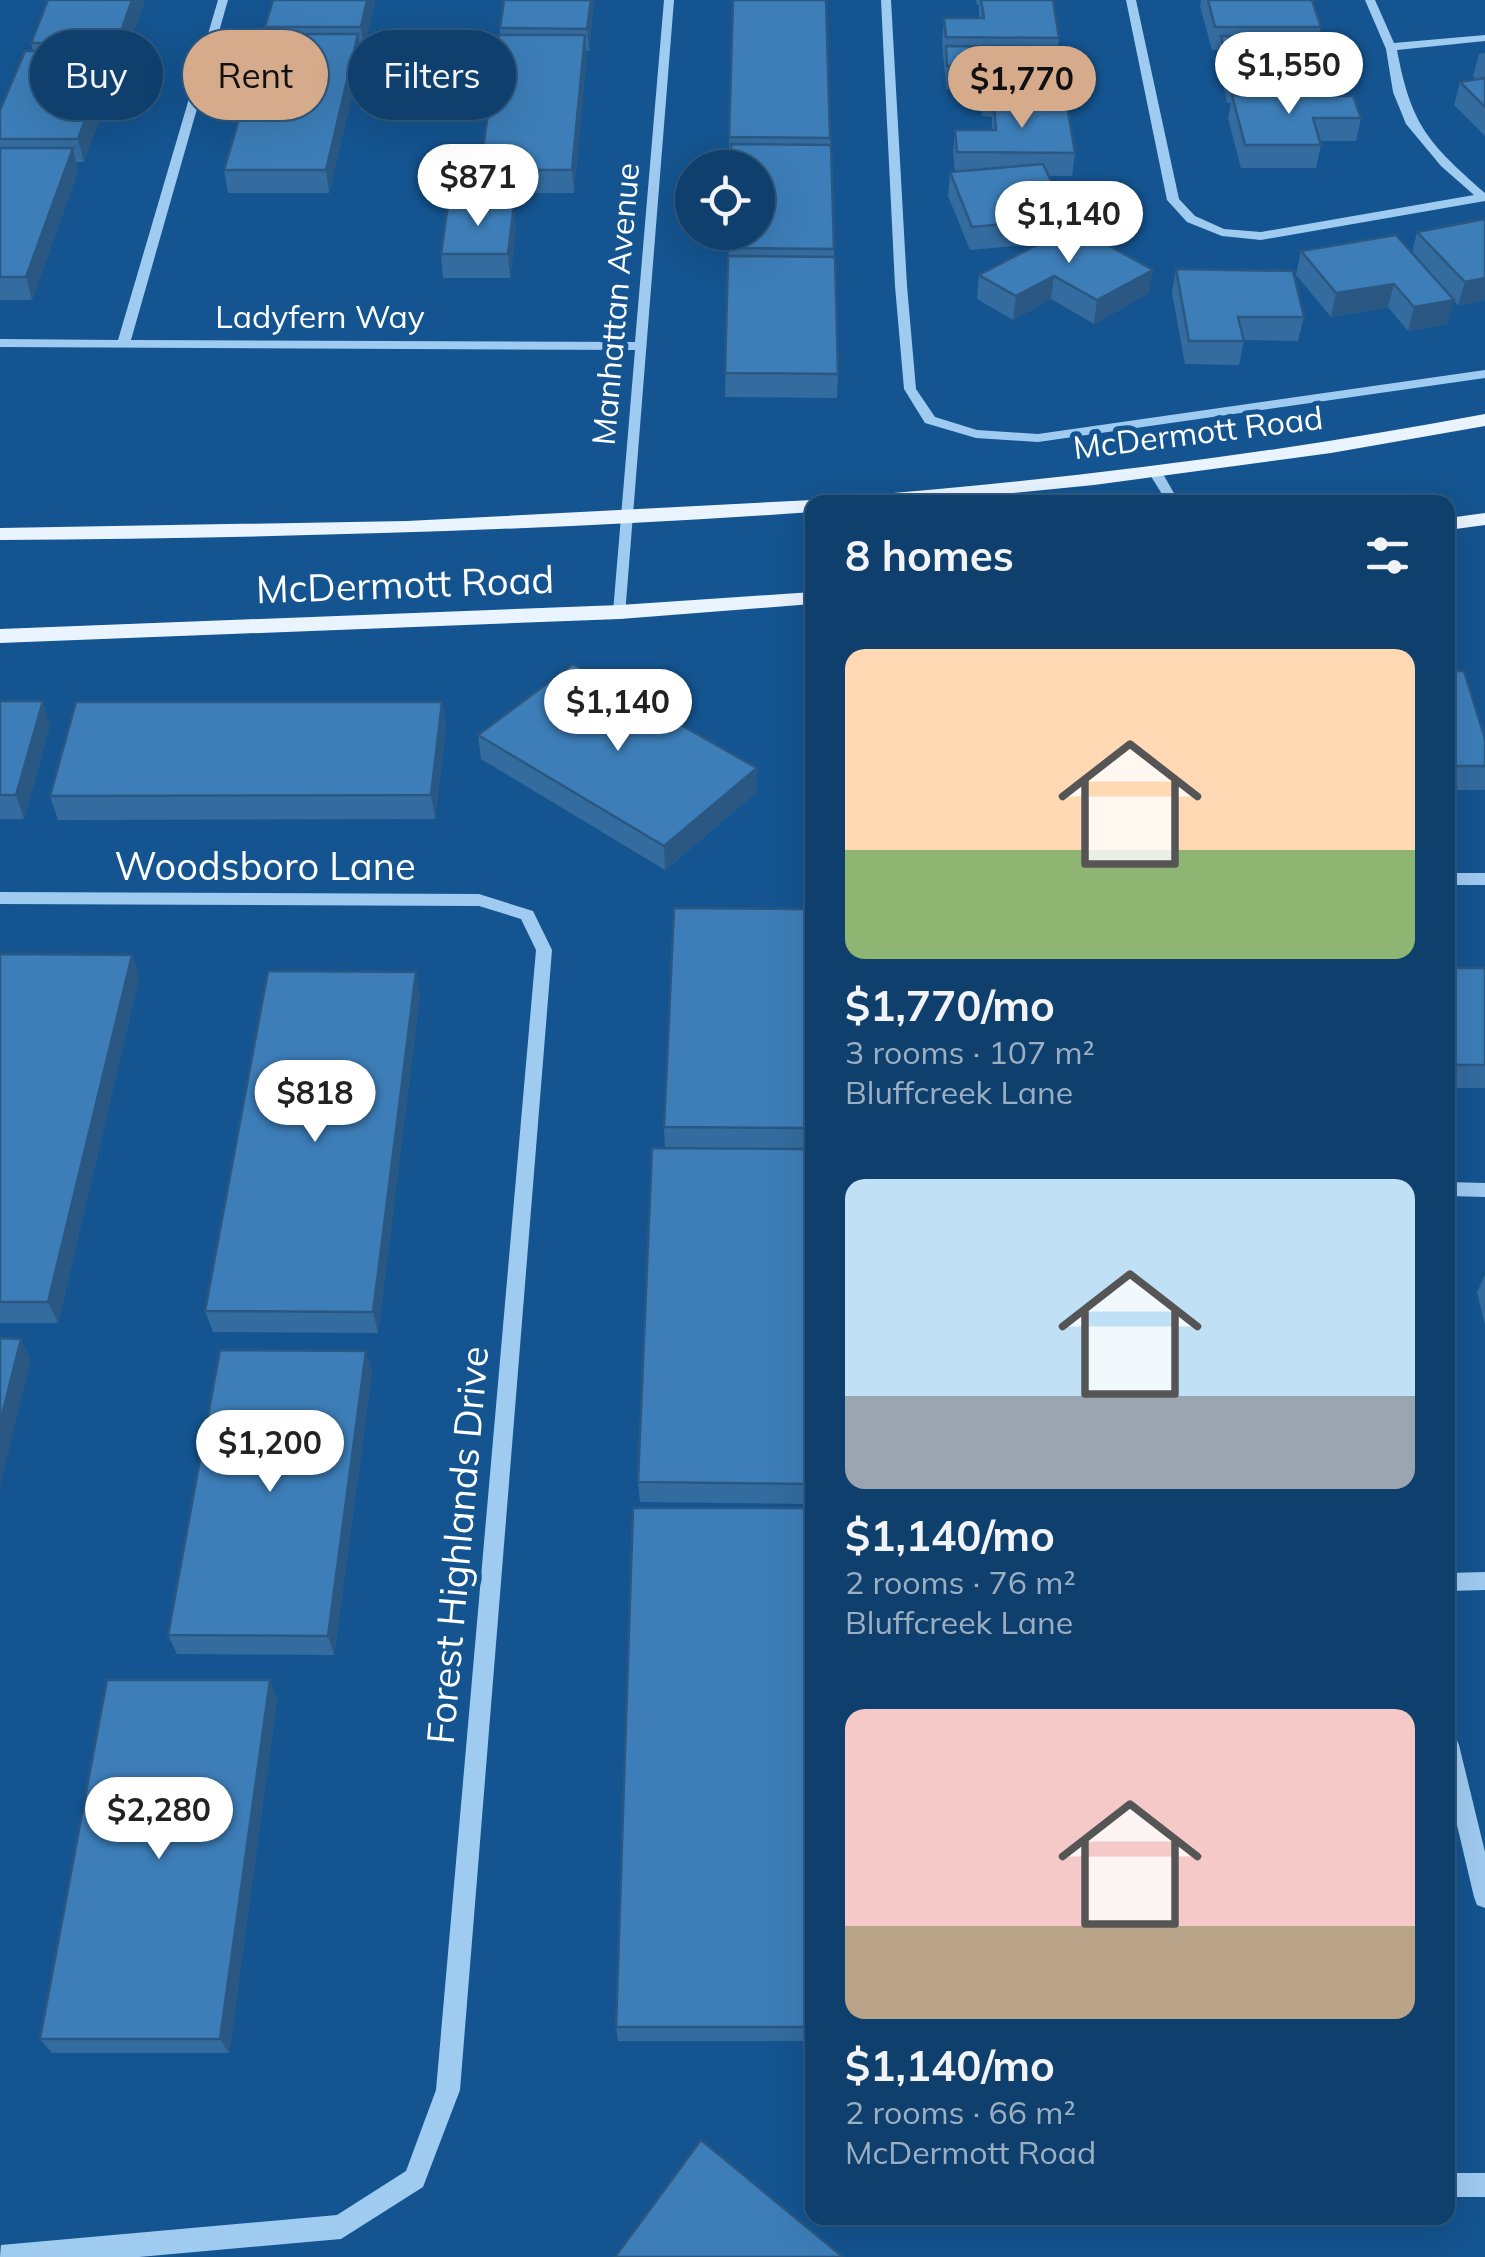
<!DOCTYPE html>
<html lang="en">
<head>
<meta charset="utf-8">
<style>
  body { margin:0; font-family:Mulish,sans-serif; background:#1d4a74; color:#f1f3f6; height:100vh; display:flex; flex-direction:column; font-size:38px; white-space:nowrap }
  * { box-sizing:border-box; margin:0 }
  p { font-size:32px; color:#9bafc2 }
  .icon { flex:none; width:55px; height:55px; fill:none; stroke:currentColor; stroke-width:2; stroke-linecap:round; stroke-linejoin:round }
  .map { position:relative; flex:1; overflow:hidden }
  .drawer { position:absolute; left:805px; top:495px; width:650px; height:1730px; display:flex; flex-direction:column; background:#0f3f6c; border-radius:20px; box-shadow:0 10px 40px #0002,0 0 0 2px #2f587f }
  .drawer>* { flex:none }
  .banner { position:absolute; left:30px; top:30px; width:625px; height:90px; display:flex; gap:20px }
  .buttons { position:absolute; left:675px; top:150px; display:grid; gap:20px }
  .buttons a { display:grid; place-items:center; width:100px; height:100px; border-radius:50%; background:#0f3f6c; box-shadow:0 10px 40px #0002,0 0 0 2px #2f587f; font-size:50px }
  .price { position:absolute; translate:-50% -85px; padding:0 22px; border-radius:35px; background:#fff; color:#222; font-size:32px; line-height:65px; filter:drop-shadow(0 2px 5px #0008) }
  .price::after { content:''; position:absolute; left:50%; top:60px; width:30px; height:22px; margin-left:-15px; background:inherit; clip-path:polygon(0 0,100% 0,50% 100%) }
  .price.active { background:#d6ab8b; color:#111 }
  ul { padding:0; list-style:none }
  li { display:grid; align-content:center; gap:20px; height:530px; padding:0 40px }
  li span { display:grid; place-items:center; height:310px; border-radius:20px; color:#555 }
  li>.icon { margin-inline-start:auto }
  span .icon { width:180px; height:180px; fill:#fffc; stroke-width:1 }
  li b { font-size:42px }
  h2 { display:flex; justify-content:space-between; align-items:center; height:120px; padding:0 40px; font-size:42px }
  .tag { padding:0 35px; border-radius:45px; background:#0f3f6c; box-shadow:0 10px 40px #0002,0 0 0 2px #2f587f; font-size:35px; line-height:90px }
  .tag.active { background:#d6ab8b; color:#111 }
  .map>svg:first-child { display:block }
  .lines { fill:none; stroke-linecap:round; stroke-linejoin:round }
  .minor { fill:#a0cbf1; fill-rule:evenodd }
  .major { fill:#eaf4ff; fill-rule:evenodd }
  .wall { fill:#346c9f }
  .shaded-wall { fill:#2b5882 }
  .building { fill:#3d7eb9; stroke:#2b5882; stroke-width:2.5 }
  .labels { text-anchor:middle; stroke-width:10; stroke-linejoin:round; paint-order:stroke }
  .far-street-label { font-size:32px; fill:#fff; stroke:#145490 }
  .street-label { font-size:38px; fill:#fff; stroke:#145490 }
</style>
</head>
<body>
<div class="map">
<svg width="1485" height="2257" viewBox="0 0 1485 2257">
  <rect width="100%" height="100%" fill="#145490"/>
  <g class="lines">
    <g class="minor">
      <polygon points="218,0 228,0 131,340 635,342 664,0 674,0 625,615 620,617 613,612 635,350 0,347 0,339 118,340"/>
      <polygon points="881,0 891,0 907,286 916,389 935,417 977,430 1038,434 1485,370 1485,378 1038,442 976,438 925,423 904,389 895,286"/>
      <path d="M1126 0H1136L1179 199 1195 216 1224 229 1261 232 1474 195 1441 166 1406 124 1393 92 1386 49 1365 0H1375L1394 43 1485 35V41L1397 50C1411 125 1428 143 1485 193V201L1261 240 1222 236 1187 222 1167 200Z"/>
      <polygon points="1154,466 1159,467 1179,502 1167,502 1147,470"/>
      <rect x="1448" y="873" width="37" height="12"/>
      <polygon points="0,892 479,894 533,911 552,950 460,2090 423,2187 341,2239 139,2257 0,2257 1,2245 337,2215 406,2171 436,2090 536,950 521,919 479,906 0,904"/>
      <polygon points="1448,1182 1485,1183 1485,1197 1448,1196"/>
      <polygon points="1485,1572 1485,1590 1448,1591 1448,1573"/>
      <polygon points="1448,1735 1456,1738 1459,1745 1485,1852 1485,1908 1477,1905 1474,1897 1448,1787"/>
      <rect x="1448" y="2173" width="37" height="24"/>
    </g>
    <g class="major">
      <path d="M1485 414V426L1331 453 1094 485 924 502H849L859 496C1069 479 1278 453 1485 414Z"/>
      <path d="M812 500 819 502H812V512C542 531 271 538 0 540V528L407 521Z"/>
      <polygon points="1485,513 1485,525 1448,530 1448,518"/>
      <polygon points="812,592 812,604 620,619 0,643 0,629 620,605"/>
    </g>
  </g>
  <g class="wall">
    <polygon points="145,0 122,66 114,66 116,74 84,162 76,162 78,171 32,300 0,300 0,110 33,51 31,43"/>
    <polygon points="273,0 375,0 364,50 360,50 361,57 329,193 228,193 224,170 266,34 265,27"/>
    <polygon points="594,0 589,51 586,51 574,193 482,193 480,170 500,35 500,28"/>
    <polygon points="826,0 838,374 837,398 725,397 731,160 729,160 729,137"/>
    <polygon points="976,0 1053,0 1059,38 1058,47 1069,94 1067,107 1075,153 1072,176 1048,176 1068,218 1067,229 1149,293 1094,324 1051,299 1013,320 977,299 979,275 1038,244 970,250 948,196 950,172 955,172 953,153 955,130 992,130 992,117 982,116 980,89 946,89 942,41 944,18 979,18 979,5 977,5"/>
    <polygon points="1201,0 1312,0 1321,27 1316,50 1303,50 1312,81 1309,96 1361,118 1356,141 1320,141 1321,145 1316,168 1241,168 1228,118 1231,103 1227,103 1218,58 1219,50 1212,50 1200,6"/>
    <polygon points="1485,53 1485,136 1454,105 1460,82 1475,79 1473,76 1479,54"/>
    <polygon points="1485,219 1485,300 1458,305 1453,300 1447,324 1408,331 1388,307 1331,317 1296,275 1301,251 1412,253 1417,232"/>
    <polygon points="516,228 510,278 443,278 441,254"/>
    <polygon points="1176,269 1304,317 1298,341 1244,340 1239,365 1185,364 1172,293"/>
    <polygon points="1448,671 1485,739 1485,790 1448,790"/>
    <polygon points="0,701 50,725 24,819 0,819"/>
    <polygon points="442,702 446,726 435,819 58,820 50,796"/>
    <polygon points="478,735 757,768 757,792 665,870 481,759"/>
    <polygon points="812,909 812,1504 640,1502 638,1482 665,1148 664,1127"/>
    <polygon points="0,954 132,955 139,978 58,1323 0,1323"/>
    <rect x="1448" y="968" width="37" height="120"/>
    <polygon points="420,995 378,1333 213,1332 205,1311"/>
    <polygon points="1485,1275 1485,1325 1477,1292"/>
    <polygon points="372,1372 334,1655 177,1654 168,1635"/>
    <polygon points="812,1508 812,2041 618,2041 616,2027"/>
    <polygon points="270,1680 277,1699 229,2053 52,2053 40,2039"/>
  </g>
  <g class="shaded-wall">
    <polygon points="132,0 145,0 122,66 117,43"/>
    <polygon points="367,0 375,0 364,50 361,27"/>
    <polygon points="591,0 594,0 589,51 587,29"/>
    <polygon points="358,34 361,57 329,193 326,170"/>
    <polygon points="585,35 587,58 574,193 572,170"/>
    <polygon points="111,51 116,74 84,162 78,139"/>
    <polygon points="73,148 78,171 32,300 26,277"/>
    <polygon points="514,204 516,228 510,278 508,254"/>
    <polygon points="1153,270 1149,293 1094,324 1097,300"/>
    <polygon points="1054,276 1051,299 1013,320 1016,296"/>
    <polygon points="1485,278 1485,300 1458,305 1465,282"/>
    <polygon points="1394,284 1388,307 1331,317 1336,293"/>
    <polygon points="1454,300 1447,324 1408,331 1414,307"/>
    <polygon points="43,701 50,725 24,819 16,795"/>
    <polygon points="442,702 446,726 435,819 431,795"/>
    <polygon points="757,768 757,792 665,870 664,846"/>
    <polygon points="132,955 139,978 58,1323 48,1302"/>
    <polygon points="416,972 420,995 378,1333 373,1312"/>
    <polygon points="21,1339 31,1360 0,1487 0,1423"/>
    <polygon points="366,1351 372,1372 334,1655 328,1636"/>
    <polygon points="270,1680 277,1699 229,2053 220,2039"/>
  </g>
  <g class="building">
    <polygon points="48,0 132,0 117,43 31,43"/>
    <polygon points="273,0 367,0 361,27 265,27"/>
    <polygon points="504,0 591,0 587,29 500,28"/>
    <polygon points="733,0 826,0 830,138 729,137"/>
    <polygon points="981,0 1053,0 1059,38 946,37 944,18 984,18"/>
    <polygon points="1208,0 1312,0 1321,27 1215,27"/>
    <polygon points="264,34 358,34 326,170 224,170"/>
    <polygon points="499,35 585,35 572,170 480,170"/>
    <polygon points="1221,36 1299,37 1312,81 1231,80"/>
    <polygon points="946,46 1062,47 1069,94 984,94 982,66 947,66"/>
    <polygon points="25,51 111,51 78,139 0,139 0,110"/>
    <polygon points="1485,78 1485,107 1460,82"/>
    <polygon points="1232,95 1353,96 1361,118 1313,118 1321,145 1245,145"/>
    <polygon points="994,105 1067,105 1075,153 957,152 955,130 996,130"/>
    <polygon points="731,144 831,145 834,249 728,248 728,232 758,232 758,168 731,168"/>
    <polygon points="0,148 73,148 26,277 0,277"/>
    <polygon points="1043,164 1068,218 972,227 950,172"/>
    <polygon points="448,204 514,204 508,254 441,254"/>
    <polygon points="1485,219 1485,278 1465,282 1417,232"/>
    <polygon points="1073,226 1153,270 1097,300 1054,276 1016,296 979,275"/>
    <polygon points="1396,235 1454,300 1414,307 1394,284 1336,293 1301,251"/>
    <polygon points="728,256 835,257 838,374 725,373"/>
    <polygon points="1176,269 1293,271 1304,317 1238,317 1244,341 1189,341"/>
    <polygon points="573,664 757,768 664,846 478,735"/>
    <polygon points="1448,671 1464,671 1485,739 1485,766 1448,766"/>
    <polygon points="0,701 43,701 16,795 0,795"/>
    <polygon points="76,702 442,702 431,795 50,796"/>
    <polygon points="674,908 812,909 812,1128 664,1127"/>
    <polygon points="0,954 132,955 48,1302 0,1302"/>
    <rect x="1448" y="968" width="37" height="97"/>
    <polygon points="268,971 416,972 373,1312 205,1311"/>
    <polygon points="652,1148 812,1149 812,1484 638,1482"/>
    <polygon points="0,1338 21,1339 0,1423"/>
    <polygon points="220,1350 366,1351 328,1636 168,1635"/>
    <polygon points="633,1508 812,1508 812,2027 616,2027"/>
    <polygon points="107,1680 270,1680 220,2039 40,2039"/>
    <polygon points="701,2140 843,2257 615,2257"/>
  </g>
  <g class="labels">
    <g class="far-street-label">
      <text transform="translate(616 304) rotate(-85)" y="11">Manhattan Avenue</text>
      <text x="320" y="328">Ladyfern Way</text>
      <text transform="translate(1198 433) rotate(-7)" y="11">McDermott Road</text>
    </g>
    <g class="street-label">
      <text transform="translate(405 585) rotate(-2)" y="13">McDermott Road</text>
      <text x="265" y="880">Woodsboro Lane</text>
      <text transform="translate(458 1545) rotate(-85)" y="13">Forest Highlands Drive</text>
    </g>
  </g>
</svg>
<div class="buttons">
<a><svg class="icon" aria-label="locate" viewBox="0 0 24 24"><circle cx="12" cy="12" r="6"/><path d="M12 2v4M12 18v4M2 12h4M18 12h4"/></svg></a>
</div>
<b class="price" style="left:1289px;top:117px">$1,550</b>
<b class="price active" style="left:1022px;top:131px">$1,770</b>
<b class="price" style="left:478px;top:229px">$871</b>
<b class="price" style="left:1069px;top:266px">$1,140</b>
<b class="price" style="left:618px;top:754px">$1,140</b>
<b class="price" style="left:315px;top:1145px">$818</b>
<b class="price" style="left:270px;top:1495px">$1,200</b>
<b class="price" style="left:159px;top:1862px">$2,280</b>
<div class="banner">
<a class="tag">Buy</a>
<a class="tag active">Rent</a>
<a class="tag">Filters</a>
</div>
<section class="drawer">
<h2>8 homes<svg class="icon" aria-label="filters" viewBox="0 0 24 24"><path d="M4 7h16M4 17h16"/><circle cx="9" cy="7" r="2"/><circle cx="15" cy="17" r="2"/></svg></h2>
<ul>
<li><span style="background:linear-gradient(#ffd9b3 65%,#8fb573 0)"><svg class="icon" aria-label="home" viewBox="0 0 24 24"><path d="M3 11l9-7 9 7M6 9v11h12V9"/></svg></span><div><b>$1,770/mo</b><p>3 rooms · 107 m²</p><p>Bluffcreek Lane</p></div></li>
<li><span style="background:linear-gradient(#bfe0f5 70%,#9aa5b1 0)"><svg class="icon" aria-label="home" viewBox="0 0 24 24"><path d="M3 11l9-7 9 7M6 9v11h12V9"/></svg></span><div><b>$1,140/mo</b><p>2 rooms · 76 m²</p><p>Bluffcreek Lane</p></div></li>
<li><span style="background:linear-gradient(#f6c9c9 70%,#b9a48a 0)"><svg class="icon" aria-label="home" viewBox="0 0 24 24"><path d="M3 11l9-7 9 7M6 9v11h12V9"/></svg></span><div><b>$1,140/mo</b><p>2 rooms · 66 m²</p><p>McDermott Road</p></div></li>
</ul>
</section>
</div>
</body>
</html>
